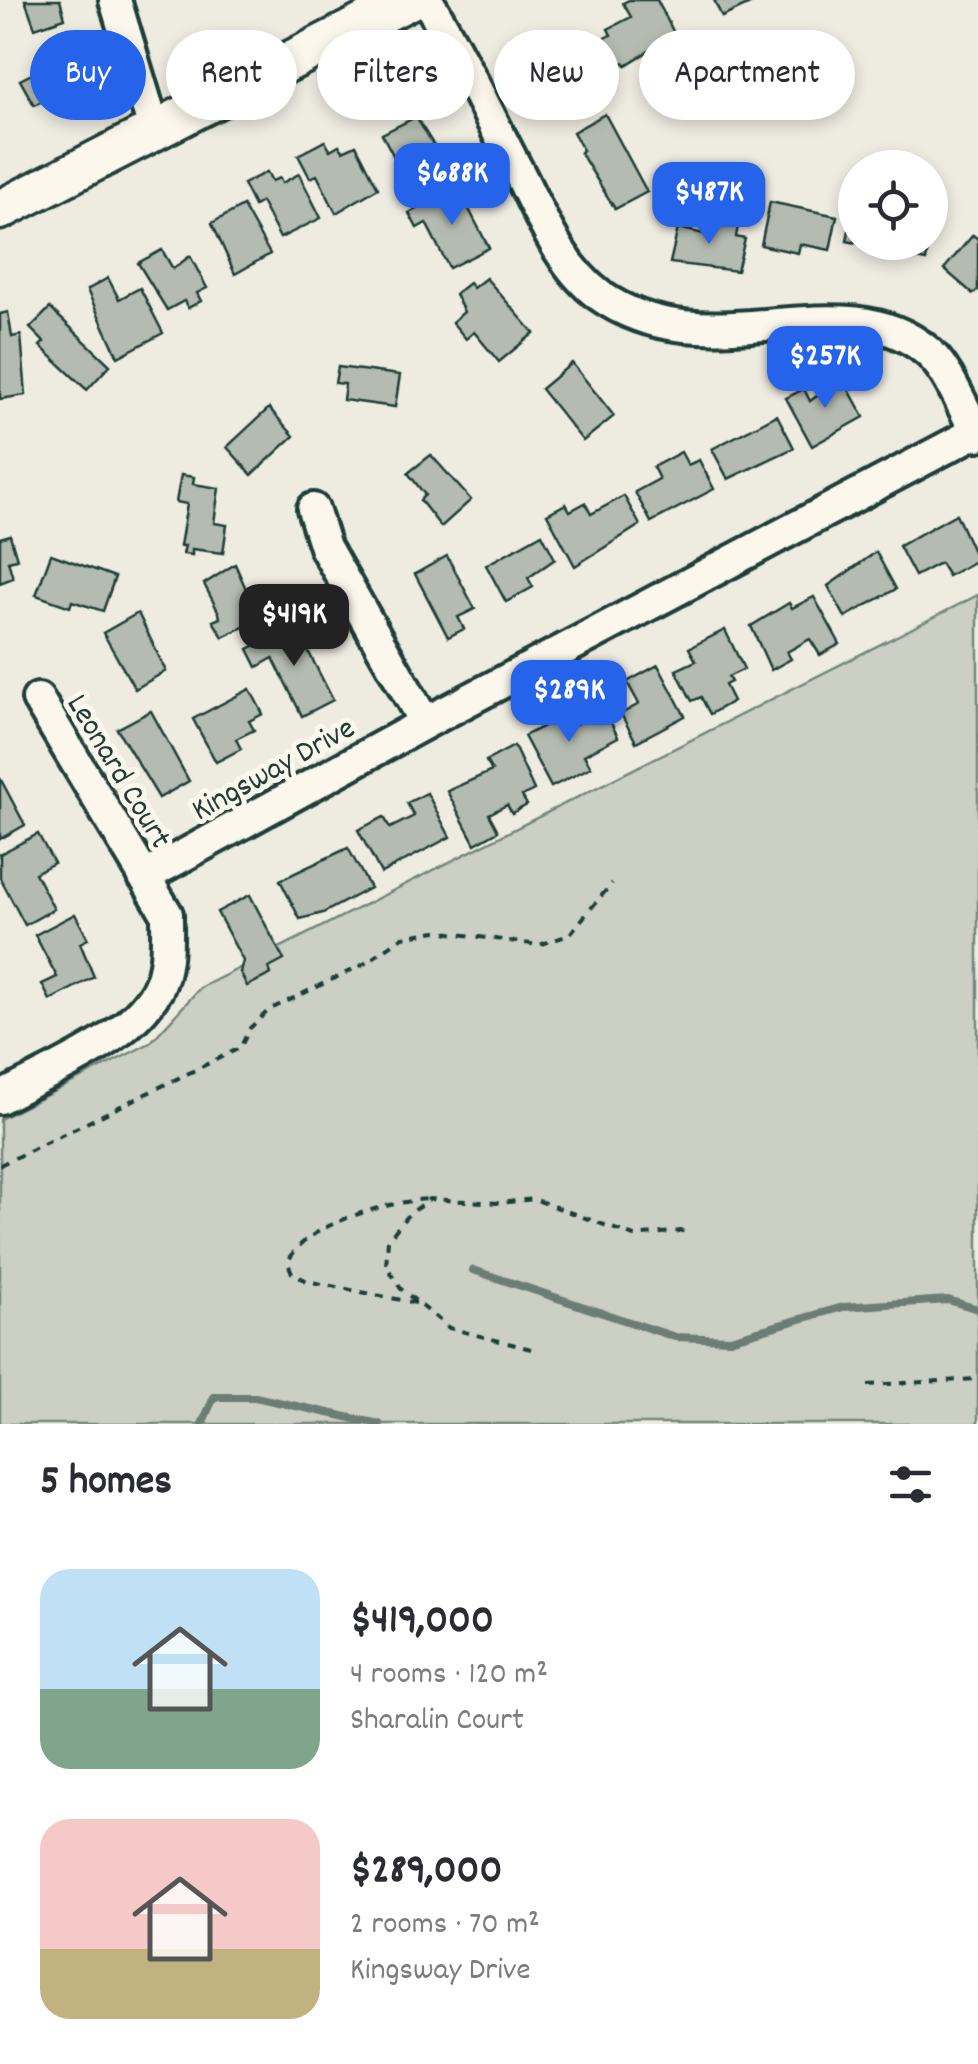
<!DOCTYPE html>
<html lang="en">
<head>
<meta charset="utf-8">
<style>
  body { margin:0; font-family:Dekko,sans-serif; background:#f2f2f3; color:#2b2b33; height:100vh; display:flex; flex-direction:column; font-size:38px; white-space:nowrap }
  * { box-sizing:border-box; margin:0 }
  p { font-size:32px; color:#7c7c81 }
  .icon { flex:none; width:55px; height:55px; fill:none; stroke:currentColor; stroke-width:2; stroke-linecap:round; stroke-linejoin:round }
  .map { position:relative; height:1424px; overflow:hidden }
  .drawer { display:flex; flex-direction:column; background:#fff; flex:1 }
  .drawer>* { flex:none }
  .banner { position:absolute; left:30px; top:30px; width:920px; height:90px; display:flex; gap:20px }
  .controls { position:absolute; left:838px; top:150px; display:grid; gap:20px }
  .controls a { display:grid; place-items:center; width:110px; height:110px; border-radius:50%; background:#fff; box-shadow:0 5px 15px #0003; font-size:50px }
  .price { position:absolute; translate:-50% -85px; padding:0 22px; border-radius:20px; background:#2563eb; color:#fff; font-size:32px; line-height:65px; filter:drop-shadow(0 2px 5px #0008) }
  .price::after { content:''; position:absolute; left:50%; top:60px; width:30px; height:22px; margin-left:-15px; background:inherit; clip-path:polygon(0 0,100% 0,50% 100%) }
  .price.selected { background:#222; color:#fff }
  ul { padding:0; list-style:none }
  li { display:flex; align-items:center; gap:30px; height:250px; padding:0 40px }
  li span { display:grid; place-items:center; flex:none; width:280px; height:200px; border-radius:30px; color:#555 }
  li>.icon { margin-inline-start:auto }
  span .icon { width:120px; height:120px; fill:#fffc; stroke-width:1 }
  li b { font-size:42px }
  h2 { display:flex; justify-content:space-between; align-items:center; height:120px; padding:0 40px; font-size:42px }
  .tag { padding:0 35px; border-radius:45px; background:#fff; box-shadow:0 5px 15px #0003; font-size:35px; line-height:90px }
  .tag.selected { background:#2563eb; color:#fff }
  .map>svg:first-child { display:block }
  .green { fill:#cbcfc4; stroke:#75867c; stroke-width:2.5 }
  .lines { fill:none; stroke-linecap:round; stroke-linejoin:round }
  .stream { stroke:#6c7d74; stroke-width:8 }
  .building { fill:#b4bbb0; stroke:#1f3d34; stroke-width:2.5 }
  .minor-casing { stroke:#1f3d34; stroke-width:38 }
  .major-casing { stroke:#1f3d34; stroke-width:45 }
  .path { stroke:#1f3d34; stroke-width:4; stroke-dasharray:8 8; stroke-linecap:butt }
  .minor { stroke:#fbf7ec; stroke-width:30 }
  .major { stroke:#fbf7ec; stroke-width:38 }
  .labels { text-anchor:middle; stroke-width:10; stroke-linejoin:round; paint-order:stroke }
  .street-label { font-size:32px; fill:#1f3d34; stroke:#fbf7ec }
</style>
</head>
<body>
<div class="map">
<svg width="978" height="1424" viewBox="0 0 978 1424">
  <rect width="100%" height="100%" fill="#eeece1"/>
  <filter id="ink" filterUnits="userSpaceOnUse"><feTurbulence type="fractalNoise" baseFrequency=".01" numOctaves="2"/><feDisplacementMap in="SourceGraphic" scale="20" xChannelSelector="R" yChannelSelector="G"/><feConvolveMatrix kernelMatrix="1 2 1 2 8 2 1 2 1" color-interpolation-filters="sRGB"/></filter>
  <g filter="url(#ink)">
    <polygon class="green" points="978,595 978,1424 0,1424 0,1119 150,1043 200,988"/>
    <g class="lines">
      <g class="stream">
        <polyline points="473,1270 675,1337 730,1339 843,1307 948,1300 978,1309"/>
        <polyline points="202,1424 214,1397 255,1397 379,1424"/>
      </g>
    </g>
    <g class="building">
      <polygon points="25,0 60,0 65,18 35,28"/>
      <polygon points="629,0 657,0 675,35 626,65 624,62 614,67 600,40 611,35 608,29 631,17 623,3"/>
      <polygon points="714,0 748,0 750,4 722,17"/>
      <polygon points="556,43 582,95 554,109 528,58"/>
      <polygon points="71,54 85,82 34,105 20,80"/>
      <polygon points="605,114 647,192 615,209 580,152 583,150 573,132"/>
      <polygon points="416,117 451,173 413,193 382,134"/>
      <polygon points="325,141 330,150 339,145 343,151 356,145 378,188 336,213 317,175 310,178 298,155"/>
      <polygon points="267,172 272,181 280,178 282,183 299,174 321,218 280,238 261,202 254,206 243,184"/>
      <polygon points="458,188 489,248 449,268 426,223 417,228 409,213"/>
      <polygon points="770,202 837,216 830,250 800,244 798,253 761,245"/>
      <polygon points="854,202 855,242 929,242 926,261 900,256 902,248 881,243 880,248 847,241"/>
      <polygon points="243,206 270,254 235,274 212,223"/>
      <polygon points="711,219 738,226 736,237 745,239 737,271 670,263 678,228 708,235"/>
      <polygon points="973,235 978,239 978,290 973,294 944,269"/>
      <polygon points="162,250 173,269 190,256 207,288 197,293 201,301 188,308 184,301 167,310 138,263"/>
      <polygon points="108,278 119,299 140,288 163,333 118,357 87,290"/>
      <polygon points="486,278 534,333 499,362 474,332 466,339 452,322 464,312 455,294 469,283 473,288"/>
      <polygon points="50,308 110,365 87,390 40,346 44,342 30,328"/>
      <polygon points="8,312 12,337 21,335 26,395 0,399 0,314"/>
      <polygon points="572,363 614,416 583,441 541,389"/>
      <polygon points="338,367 400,375 395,407 343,400 345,384 335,383"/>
      <polygon points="842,377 864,417 812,446 786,398 804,389 810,401"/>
      <polygon points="269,408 294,436 252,475 227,447"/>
      <polygon points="777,415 794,448 728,479 712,449"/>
      <polygon points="681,452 688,465 699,460 714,489 651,522 635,492 659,479 653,467"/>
      <polygon points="431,455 471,500 441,527 420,500 425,495 408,473"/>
      <polygon points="181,475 194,477 193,484 219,488 214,523 227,525 223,553 192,549 192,555 183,554 185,546 180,546 187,504 176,502"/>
      <polygon points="624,496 640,525 575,566 547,514 566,504 570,511 585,503 591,514"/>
      <polygon points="956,514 977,560 948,576 940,563 915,576 899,546"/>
      <polygon points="542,534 555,559 528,578 533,587 506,602 486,565"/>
      <polygon points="10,535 17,559 8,561 13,578 0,583 0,538"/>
      <polygon points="876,552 896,589 845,617 828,586"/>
      <polygon points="51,554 115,577 103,611 72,601 70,607 36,595"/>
      <polygon points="447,556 475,609 458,617 464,629 448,637 415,574"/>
      <polygon points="235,564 250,598 271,586 283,608 223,637 213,621 220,618 219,613 204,584"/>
      <polygon points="814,597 840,644 820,655 810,639 787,652 791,659 771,670 751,626 789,603 792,608"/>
      <polygon points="138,613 166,671 135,689 103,633"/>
      <polygon points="295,625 333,700 302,716 273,658 257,667 248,649"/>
      <polygon points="725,630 744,669 728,677 731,682 725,685 733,701 710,714 701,697 692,701 676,670 696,661 689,648"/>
      <polygon points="658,665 685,716 636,742 621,714 639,704 627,682"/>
      <polygon points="250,689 263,714 249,721 254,730 236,739 241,749 216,762 193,719"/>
      <polygon points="604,709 618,737 584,755 591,767 551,787 524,736 562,717 568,728"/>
      <polygon points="151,711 189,781 159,798 117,729"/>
      <polygon points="514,746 534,790 522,796 527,805 512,813 507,805 489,814 498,831 475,844 447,791 492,771 486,761"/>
      <polygon points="0,778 25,825 0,839"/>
      <polygon points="427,793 450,837 381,873 358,830 384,817 390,828 414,816 407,803"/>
      <polygon points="38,834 54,863 35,873 54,909 25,925 0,878 0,854"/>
      <polygon points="348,848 370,888 323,913 300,919 280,880"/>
      <polygon points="250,895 284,960 269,968 271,974 247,986 240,972 243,961 217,912"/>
      <polygon points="75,914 88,939 80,943 94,977 50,1000 42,984 57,977 35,935"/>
    </g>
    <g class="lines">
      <g class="minor-casing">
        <g id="minor">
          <polyline points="115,0 154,129"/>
          <path d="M427 0C462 56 489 117 520 175 541 216 561 267 599 295 706 372 841 278 927 351 949 369 963 410 978 435"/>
          <polyline points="313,509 325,547 425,723"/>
          <polyline points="144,877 425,723 976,432"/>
          <path d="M0 1098C52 1069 126 1043 157 990 169 968 167 938 167 914L38 699"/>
        </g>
      </g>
      <g class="major-casing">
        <polyline id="major" points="0,210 409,0"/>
      </g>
      <g class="path">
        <polyline points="0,1165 240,1048 250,1028 269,1010 364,964 403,937 436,931 539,945 569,935 612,883"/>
        <path d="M416 1303 307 1281 292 1273 288 1263C301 1224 392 1201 429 1199"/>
        <polyline points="531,1349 449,1328 401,1289 386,1265 388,1240 406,1217 429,1199 500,1203 534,1199 634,1236 691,1230"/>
        <polyline points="868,1385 978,1379"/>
      </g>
      <use href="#minor" class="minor"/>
      <use href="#major" class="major"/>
    </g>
  </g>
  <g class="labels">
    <g class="street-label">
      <text transform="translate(272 767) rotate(-29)" y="11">Kingsway Drive</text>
      <text transform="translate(121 770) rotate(59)" y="11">Leonard Court</text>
    </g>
  </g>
</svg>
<div class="controls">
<a><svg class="icon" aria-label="locate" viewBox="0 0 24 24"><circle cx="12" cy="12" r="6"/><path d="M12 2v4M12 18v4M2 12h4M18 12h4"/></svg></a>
</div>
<b class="price" style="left:452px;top:228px">$688K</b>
<b class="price" style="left:709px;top:247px">$487K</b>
<b class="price" style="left:825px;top:411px">$257K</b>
<b class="price selected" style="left:294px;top:669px">$419K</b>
<b class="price" style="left:569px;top:745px">$289K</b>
<div class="banner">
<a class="tag selected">Buy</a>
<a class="tag">Rent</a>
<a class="tag">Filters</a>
<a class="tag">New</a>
<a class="tag">Apartment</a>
</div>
</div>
<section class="drawer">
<h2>5 homes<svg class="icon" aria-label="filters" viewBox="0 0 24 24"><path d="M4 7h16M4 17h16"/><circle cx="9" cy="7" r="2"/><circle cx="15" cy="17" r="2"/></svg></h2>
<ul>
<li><span style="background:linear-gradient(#bfe0f5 60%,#7fa58c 0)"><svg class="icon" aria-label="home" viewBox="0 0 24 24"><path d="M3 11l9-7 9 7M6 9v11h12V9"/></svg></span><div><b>$419,000</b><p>4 rooms · 120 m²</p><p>Sharalin Court</p></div></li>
<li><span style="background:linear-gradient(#f6c9c9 65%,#c2b280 0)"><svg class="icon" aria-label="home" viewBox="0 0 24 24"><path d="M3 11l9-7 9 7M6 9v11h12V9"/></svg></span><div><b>$289,000</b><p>2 rooms · 70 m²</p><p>Kingsway Drive</p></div></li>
</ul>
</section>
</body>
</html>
